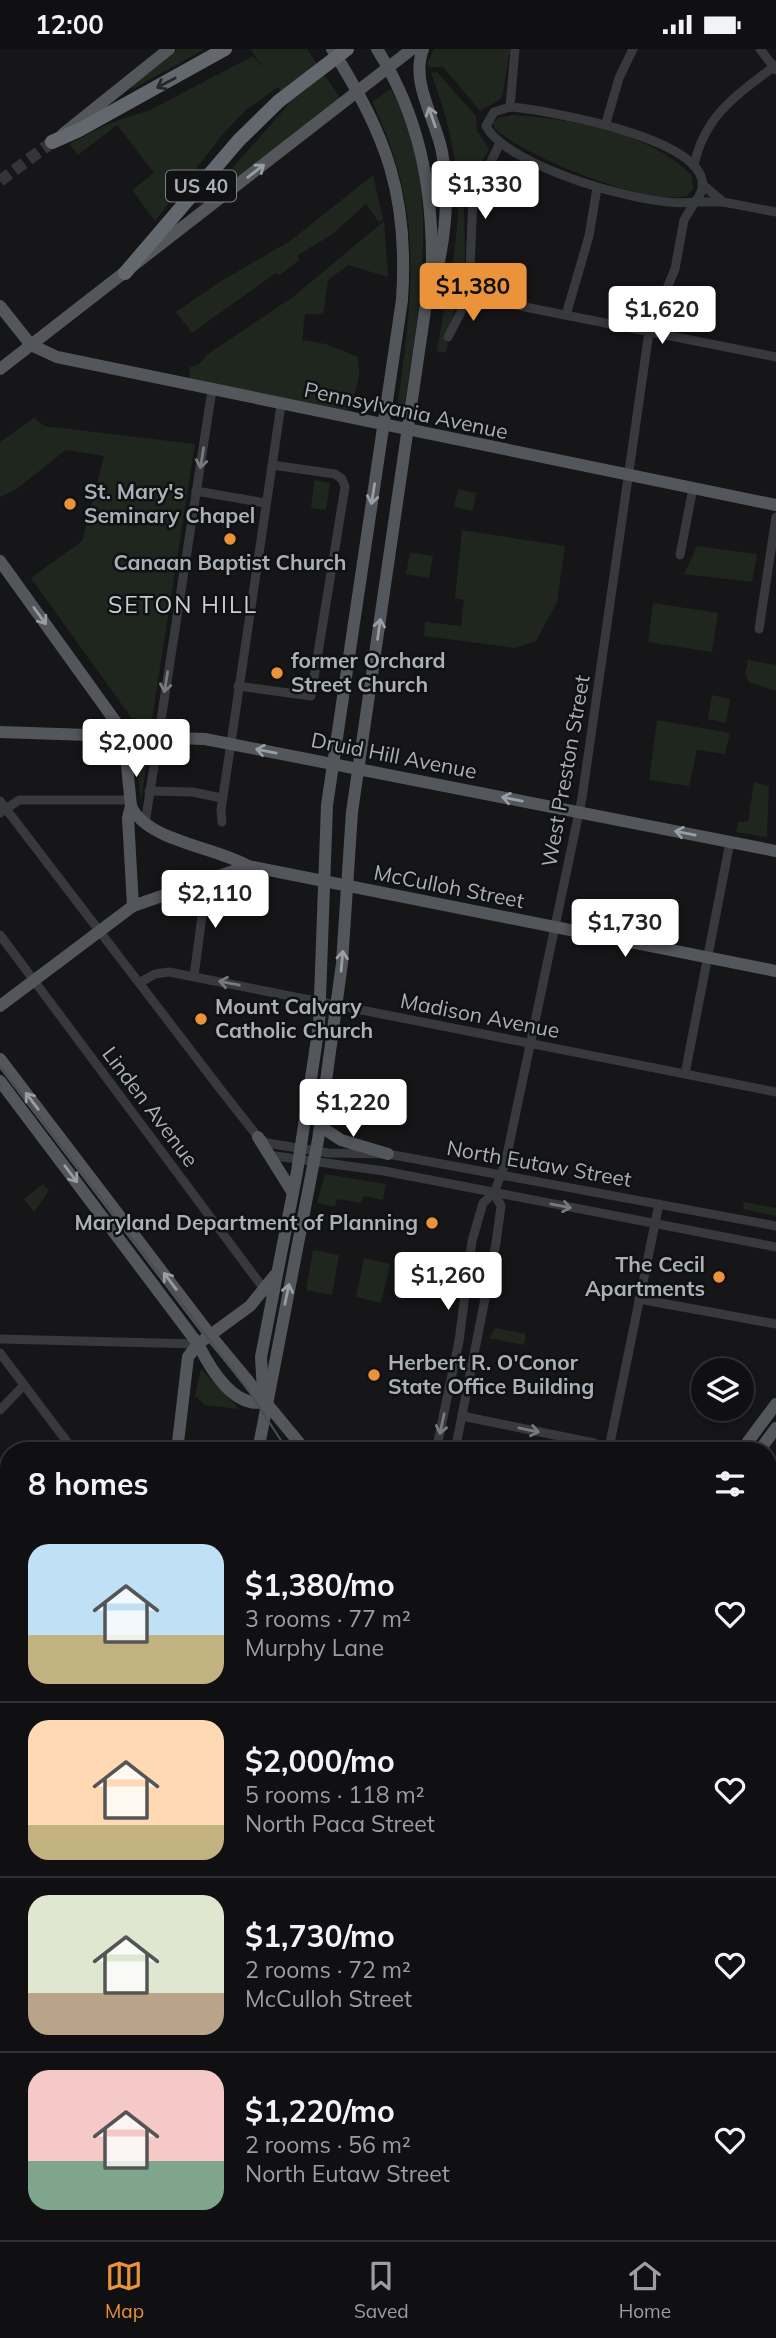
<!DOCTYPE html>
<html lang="en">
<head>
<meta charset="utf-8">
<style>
  body { margin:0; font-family:Mulish,sans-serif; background:#19191b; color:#f1f3f6; height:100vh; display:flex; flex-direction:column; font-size:26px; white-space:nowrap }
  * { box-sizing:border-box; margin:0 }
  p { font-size:23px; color:#9c9d9f }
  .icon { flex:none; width:38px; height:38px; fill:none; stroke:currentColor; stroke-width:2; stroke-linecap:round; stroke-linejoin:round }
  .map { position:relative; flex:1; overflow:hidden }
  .details { position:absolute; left:0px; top:1393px; width:777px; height:798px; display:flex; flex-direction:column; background:#101012; border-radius:28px 28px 0 0; box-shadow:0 4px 10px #0003,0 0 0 2px #303032 }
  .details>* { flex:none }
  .tools { position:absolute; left:691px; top:1309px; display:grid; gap:14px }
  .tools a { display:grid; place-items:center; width:63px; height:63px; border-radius:50%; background:#101012; box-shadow:0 4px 10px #0003,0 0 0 2px #303032; font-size:35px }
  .price { position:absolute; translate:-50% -60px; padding:0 16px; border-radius:7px; background:#fff; color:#222; font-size:23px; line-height:46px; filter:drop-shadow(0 2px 4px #0008) }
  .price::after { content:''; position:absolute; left:50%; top:42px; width:21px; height:16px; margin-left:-10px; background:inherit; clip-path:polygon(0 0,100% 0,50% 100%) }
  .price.on { background:#eb933b; color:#111 }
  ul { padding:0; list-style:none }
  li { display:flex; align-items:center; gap:21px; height:175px; padding:0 28px }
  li+li { border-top:2px solid #303032 }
  li span { display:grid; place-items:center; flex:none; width:196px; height:140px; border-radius:21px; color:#555 }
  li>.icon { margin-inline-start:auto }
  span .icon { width:84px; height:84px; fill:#fffc; stroke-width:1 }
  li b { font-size:30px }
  h2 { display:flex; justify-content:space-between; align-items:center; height:84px; padding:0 28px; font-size:30px }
  .status { display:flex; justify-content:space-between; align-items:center; height:49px; padding:0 35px; background:#101012; direction:ltr }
  .status svg { height:19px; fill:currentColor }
  .menu { display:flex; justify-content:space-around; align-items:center; height:98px; border-top:2px solid #303032; background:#101012; font-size:19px; color:#9c9d9f }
  .menu a { display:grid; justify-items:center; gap:4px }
  .menu .on { color:#eb933b }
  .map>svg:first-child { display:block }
  .green { fill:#1e261e }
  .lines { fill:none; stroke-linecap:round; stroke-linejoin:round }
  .major-tunnel { stroke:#333538; stroke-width:12; stroke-dasharray:12 6; stroke-linecap:butt }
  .minor { stroke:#37393d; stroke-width:9 }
  .major { stroke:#53575c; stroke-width:12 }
  .highway { stroke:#63686e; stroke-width:14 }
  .tram { stroke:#4a4d52; stroke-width:2 }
  .rail-casing { stroke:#4a4d52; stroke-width:5 }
  .rail { stroke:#111113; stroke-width:2.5; stroke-dasharray:8; stroke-linecap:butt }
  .highway-bridge { stroke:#63686e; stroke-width:14 }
  .oneway { stroke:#26272a }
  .oneway2 { stroke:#989ea5 }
  .oneway3 { stroke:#767a80 }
  .poi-dot { fill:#eb933b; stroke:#111113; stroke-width:2.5 }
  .labels { text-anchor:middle; stroke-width:5; stroke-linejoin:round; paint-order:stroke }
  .shield { fill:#111113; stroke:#7b8086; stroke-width:2 }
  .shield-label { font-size:19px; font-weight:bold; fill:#a9b0b7 }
  .street-label { font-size:21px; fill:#a9b0b7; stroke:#111113 }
  .poi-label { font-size:21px; font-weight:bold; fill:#a9b0b7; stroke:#111113; text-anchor:start }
  .neighbourhood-label { font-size:23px; letter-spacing:2px; fill:#c9ced4; stroke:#111113 }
</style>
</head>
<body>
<div class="status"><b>12:00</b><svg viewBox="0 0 49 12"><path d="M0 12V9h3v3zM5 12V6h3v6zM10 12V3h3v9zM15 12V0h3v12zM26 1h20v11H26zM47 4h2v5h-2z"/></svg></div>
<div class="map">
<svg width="776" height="2191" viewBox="0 0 776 2191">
  <rect width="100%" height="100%" fill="#161618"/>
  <g class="green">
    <polygon points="178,0 205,0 133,40 132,37"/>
    <polygon points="250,0 307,0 340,49 197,159 289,55 278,38 246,61 223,85 155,172 132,141 154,124 117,76 78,106 69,95 110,74 150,61 253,7 265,21"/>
    <polygon points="434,0 510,0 502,49 480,62 443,18 430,18 427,15"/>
    <path d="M437 23 476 67 477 82 489 100 467 143 464 161 465 210 458 248 452 272 443 287 448 296 445 304 437 302C444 256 459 197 458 151 457 107 447 65 431 24Z"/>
    <path d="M391 40C444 134 419 260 404 360L397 359C413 244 425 161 372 53Z"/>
    <path d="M514 66C571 70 651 83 692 127L693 140 687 147C646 157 525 108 494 79L493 74 500 68Z"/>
    <polygon points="373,126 383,170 379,173 366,155 331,186 298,206 299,211 280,226 276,224 192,284 176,263 221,232 290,192"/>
    <polygon points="384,172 388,228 348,216 328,231 323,265 305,265 302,291 326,295 358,308 359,327 351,360 324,363 189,329 190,318 198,316 208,305 294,247"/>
    <polygon points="34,369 44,377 195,395 151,676 136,675 31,529 82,492 104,407 66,401 15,441 0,448 0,393"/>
    <polygon points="314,431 330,434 326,461 311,459"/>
    <polygon points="458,440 476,444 473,462 454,458"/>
    <polygon points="462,481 565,497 557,553 536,592 515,599 424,587 425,573 461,577 464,551 455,549"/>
    <polygon points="697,497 757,505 752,533 684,525"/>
    <polygon points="410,503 433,507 429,529 406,525"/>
    <polygon points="653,554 718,564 712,603 648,593"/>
    <polygon points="748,611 776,616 776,642 749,633 745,625"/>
    <polygon points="712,646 730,650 726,674 708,670"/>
    <polygon points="657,671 730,684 725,705 697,701 689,737 649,731"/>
    <polygon points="135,698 149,698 141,753"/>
    <polygon points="754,733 769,737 767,788 736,783 738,773 748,772"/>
    <polygon points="325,1125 386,1135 383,1151 364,1147 361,1154 337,1150 335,1158 317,1154"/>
    <polygon points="43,1135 49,1142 34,1163 24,1150"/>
    <polygon points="744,1153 776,1159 776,1167 743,1160"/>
    <polygon points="313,1201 339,1206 332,1246 306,1241"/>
    <polygon points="364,1209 390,1215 381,1254 356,1248"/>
    <polygon points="495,1279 526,1285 524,1296 489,1289"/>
    <polygon points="201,1320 239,1360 205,1356 195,1347"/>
    <polygon points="768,1879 776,1890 776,1917 768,1907"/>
  </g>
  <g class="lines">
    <polyline class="major-tunnel" points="0,132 52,93"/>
    <g class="minor">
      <polyline points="760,0 776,21"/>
      <path d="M510 58C540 60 744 94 695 153 650 160 507 118 486 77L494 63Z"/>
      <polyline points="510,58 515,0"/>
      <polyline points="606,74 619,29 633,0"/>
      <path d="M694 117C704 66 737 46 776 16"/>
      <polyline points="702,135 723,153"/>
      <polyline points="465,246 776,308"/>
      <polyline points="566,266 589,187 597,139"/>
      <polyline points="448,288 461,263 470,219 473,149 500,94"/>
      <polyline points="196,442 265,454"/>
      <polyline points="680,506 693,439"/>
      <polyline points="759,580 776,468"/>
      <polyline points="238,637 311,647 345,438 342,430 335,425 272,416"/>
      <polyline points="149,742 192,743 222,749"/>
      <polyline points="0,752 221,1041 258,1088 267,1094 329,1104 388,1105 776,1177"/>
      <polyline points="0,764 19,751 130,751"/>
      <polyline points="222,773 221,761 281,356"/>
      <polyline points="145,775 212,341"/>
      <polyline points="0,886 267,1244"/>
      <polyline points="194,927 207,830"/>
      <polyline points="139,934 155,925 169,923 776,1043"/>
      <polyline points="685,1025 730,793"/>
      <polyline points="268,1106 384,1122 776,1198"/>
      <polyline points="639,1250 776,1275"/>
      <polyline points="0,1290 198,1295"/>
      <polyline points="0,1304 74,1402"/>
      <polyline points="0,1361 24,1336"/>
      <polyline points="462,1367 594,1394 613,1402"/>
      <polyline points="609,1399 659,1155"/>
      <polyline points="436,1402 459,1292 472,1192 483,1154 494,1144 505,1115 582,749 649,283 675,220 684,171 695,153 723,153 776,163"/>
      <polyline points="455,1402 496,1194 501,1157 494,1144"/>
      <polyline points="768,1511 776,1513"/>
      <polyline points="0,1651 9,1644"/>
      <polyline points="768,1666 776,1668"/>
      <polyline points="768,1821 776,1823"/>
    </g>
    <g class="major">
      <path d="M423 0C410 34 436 70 442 103 449 142 446 183 437 221"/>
      <polyline points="63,85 169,0"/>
      <polyline points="0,257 31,296 57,308 776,456"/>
      <polyline points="0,320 412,0"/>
      <polyline points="0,512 118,676 124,686 131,757 128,769 133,857"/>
      <polyline points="0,683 205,690 776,802"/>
      <path d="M131 757C146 792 216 798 248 817L776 922"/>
      <polyline points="0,957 133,857 248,817"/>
      <polyline points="0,1010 211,1287 306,1402"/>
      <path d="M0 1032 198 1295C210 1319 233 1360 265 1353"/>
      <polyline points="320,1077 341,1091 388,1105"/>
      <polyline points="258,1088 293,1144"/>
      <path d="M263 1342 261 1308 297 1123 319 976 327 756 402 251C409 146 387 88 332 0"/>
      <polyline points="177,1402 188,1308 198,1295 250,1257 275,1226"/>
      <path d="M258 1402 318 1091 342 914 352 763 432 213C432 136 419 66 377 0"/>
      <polyline points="741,1402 776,1355"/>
      <polyline points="759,1402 776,1379"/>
      <polyline points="0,1470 9,1478"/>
      <polyline points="0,1802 9,1814"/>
      <polyline points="0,1845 9,1838"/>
      <polyline points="768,1927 776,1939"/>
      <polyline points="768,1976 776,1977"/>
      <polyline points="768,2003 776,2005"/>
      <polyline points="0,2036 9,2030"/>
      <polyline points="0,2094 9,2106"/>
      <polyline points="69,2182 76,2191"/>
      <polyline points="296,2182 303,2191"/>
      <polyline points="493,2182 500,2191"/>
      <polyline points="17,2191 28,2182"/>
      <polyline points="44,2191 55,2182"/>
    </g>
    <g class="highway">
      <polyline points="52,93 81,80 225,0"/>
      <polyline points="125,224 239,91 279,52"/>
      <polyline points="81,2182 86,2187 112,2182"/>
      <polyline points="233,2182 264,2191"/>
      <polyline points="397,2182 409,2191"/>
    </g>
    <g class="tram">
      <polyline points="0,1017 250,1344 288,1402"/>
      <polyline points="768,2132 776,2140"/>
      <polyline points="768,2146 776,2159"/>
    </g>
    <g class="rail-casing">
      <polyline id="rail" points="768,2081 776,2088"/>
    </g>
    <use href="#rail" class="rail"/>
    <polyline class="highway-bridge" points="279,52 347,0"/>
  </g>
  <defs><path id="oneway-shaft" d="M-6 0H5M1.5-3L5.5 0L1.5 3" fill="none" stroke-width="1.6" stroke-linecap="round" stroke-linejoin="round" transform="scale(1.75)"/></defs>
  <use class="oneway" href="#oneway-shaft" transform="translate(166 34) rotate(152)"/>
  <g class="oneway2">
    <use href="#oneway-shaft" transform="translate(432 68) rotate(-109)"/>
    <use href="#oneway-shaft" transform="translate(256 122) rotate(-38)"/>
    <use href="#oneway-shaft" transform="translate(373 445) rotate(99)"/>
    <use href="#oneway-shaft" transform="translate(40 567) rotate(54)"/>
    <use href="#oneway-shaft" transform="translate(379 580) rotate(-82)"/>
    <use href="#oneway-shaft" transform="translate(266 702) rotate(-169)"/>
    <use href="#oneway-shaft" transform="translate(512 750) rotate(-169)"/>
    <use href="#oneway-shaft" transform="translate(685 784) rotate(-169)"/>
    <use href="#oneway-shaft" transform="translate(342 912) rotate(-85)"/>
    <use href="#oneway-shaft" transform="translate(32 1052) rotate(-127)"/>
    <use href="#oneway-shaft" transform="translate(71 1125) rotate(53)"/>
    <use href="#oneway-shaft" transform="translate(170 1232) rotate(-127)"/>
    <use href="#oneway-shaft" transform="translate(287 1245) rotate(-78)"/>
  </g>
  <g class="oneway3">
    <use href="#oneway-shaft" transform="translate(202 409) rotate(99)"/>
    <use href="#oneway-shaft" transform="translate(166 633) rotate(99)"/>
    <use href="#oneway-shaft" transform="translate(229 934) rotate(-169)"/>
    <use href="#oneway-shaft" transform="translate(561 1157) rotate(11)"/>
    <use href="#oneway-shaft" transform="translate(442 1375) rotate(102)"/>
    <use href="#oneway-shaft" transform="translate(529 1381) rotate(12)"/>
  </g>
  <g class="poi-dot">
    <circle cx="70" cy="455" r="7"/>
    <circle cx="230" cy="490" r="7"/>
    <circle cx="277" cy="624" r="7"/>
    <circle cx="201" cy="970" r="7"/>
    <circle cx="432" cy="1174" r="7"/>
    <circle cx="719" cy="1228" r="7"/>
    <circle cx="374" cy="1326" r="7"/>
  </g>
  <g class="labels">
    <rect class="shield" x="166" y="121.5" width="70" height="31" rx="5"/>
    <g class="shield-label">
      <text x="201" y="144">US 40</text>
    </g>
    <g class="street-label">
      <text transform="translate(406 362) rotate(12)" y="7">Pennsylvania Avenue</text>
      <text transform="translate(394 707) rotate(11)" y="7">Druid Hill Avenue</text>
      <text transform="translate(566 722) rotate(-80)" y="7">West Preston Street</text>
      <text transform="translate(449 838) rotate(11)" y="7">McCulloh Street</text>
      <text transform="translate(480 967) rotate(11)" y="7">Madison Avenue</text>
      <text transform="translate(150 1058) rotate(53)" y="7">Linden Avenue</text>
      <text transform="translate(539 1115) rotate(10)" y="7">North Eutaw Street</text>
    </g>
    <g class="poi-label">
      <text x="84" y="450">St. Mary's<tspan x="84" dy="24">Seminary Chapel</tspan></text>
      <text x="230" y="521" text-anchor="middle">Canaan Baptist Church</text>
      <text x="291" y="619">former Orchard<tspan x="291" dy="24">Street Church</tspan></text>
      <text x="215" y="965">Mount Calvary<tspan x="215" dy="24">Catholic Church</tspan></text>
      <text x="418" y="1181" text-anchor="end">Maryland Department of Planning</text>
      <text x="705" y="1223" text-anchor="end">The Cecil<tspan x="705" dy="24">Apartments</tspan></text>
      <text x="388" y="1321">Herbert R. O'Conor<tspan x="388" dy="24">State Office Building</tspan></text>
    </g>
    <g class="neighbourhood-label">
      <text x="183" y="564">SETON HILL</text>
    </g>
  </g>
</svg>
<div class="tools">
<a><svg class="icon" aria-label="layers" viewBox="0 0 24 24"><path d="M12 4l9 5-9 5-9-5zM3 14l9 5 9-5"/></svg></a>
</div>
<b class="price" style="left:485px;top:172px">$1,330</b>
<b class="price on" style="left:473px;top:274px">$1,380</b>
<b class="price" style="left:662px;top:297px">$1,620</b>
<b class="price" style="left:136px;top:730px">$2,000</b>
<b class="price" style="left:215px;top:881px">$2,110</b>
<b class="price" style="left:625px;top:910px">$1,730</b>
<b class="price" style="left:353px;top:1090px">$1,220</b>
<b class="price" style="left:448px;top:1263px">$1,260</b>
<section class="details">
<h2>8 homes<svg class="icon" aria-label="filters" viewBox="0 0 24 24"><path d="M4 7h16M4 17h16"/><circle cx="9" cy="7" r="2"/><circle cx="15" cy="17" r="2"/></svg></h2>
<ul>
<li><span style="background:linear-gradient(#bfe0f5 65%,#c2b280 0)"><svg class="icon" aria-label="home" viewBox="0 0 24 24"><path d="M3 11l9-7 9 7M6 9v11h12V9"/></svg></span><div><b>$1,380/mo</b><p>3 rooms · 77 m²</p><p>Murphy Lane</p></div><svg class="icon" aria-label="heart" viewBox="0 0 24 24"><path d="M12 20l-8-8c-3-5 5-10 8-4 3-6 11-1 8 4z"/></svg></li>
<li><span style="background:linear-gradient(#ffd9b3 75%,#c2b280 0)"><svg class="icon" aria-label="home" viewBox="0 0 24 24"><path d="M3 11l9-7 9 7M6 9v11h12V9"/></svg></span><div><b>$2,000/mo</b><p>5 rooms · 118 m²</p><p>North Paca Street</p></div><svg class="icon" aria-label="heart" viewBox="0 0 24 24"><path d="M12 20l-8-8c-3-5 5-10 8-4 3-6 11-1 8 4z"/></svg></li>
<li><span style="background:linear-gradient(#dfe7d0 70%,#b9a48a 0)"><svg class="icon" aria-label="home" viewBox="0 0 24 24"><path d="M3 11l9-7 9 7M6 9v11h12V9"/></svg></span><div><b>$1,730/mo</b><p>2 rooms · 72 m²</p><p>McCulloh Street</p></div><svg class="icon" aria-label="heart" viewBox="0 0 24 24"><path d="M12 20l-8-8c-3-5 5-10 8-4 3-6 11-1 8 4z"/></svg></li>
<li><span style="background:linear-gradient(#f6c9c9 65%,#7fa58c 0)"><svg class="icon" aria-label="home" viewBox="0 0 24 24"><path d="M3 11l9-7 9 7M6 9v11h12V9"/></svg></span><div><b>$1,220/mo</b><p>2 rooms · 56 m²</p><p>North Eutaw Street</p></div><svg class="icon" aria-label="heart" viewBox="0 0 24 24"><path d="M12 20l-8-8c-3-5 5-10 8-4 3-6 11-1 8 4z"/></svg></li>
</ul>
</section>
</div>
<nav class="menu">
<a class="on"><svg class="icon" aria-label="map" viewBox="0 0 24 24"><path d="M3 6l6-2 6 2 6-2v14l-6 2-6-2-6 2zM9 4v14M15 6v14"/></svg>Map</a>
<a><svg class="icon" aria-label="saved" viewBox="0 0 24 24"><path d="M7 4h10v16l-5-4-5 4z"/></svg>Saved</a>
<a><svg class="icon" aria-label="home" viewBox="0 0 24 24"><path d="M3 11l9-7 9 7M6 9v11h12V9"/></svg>Home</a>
</nav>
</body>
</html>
